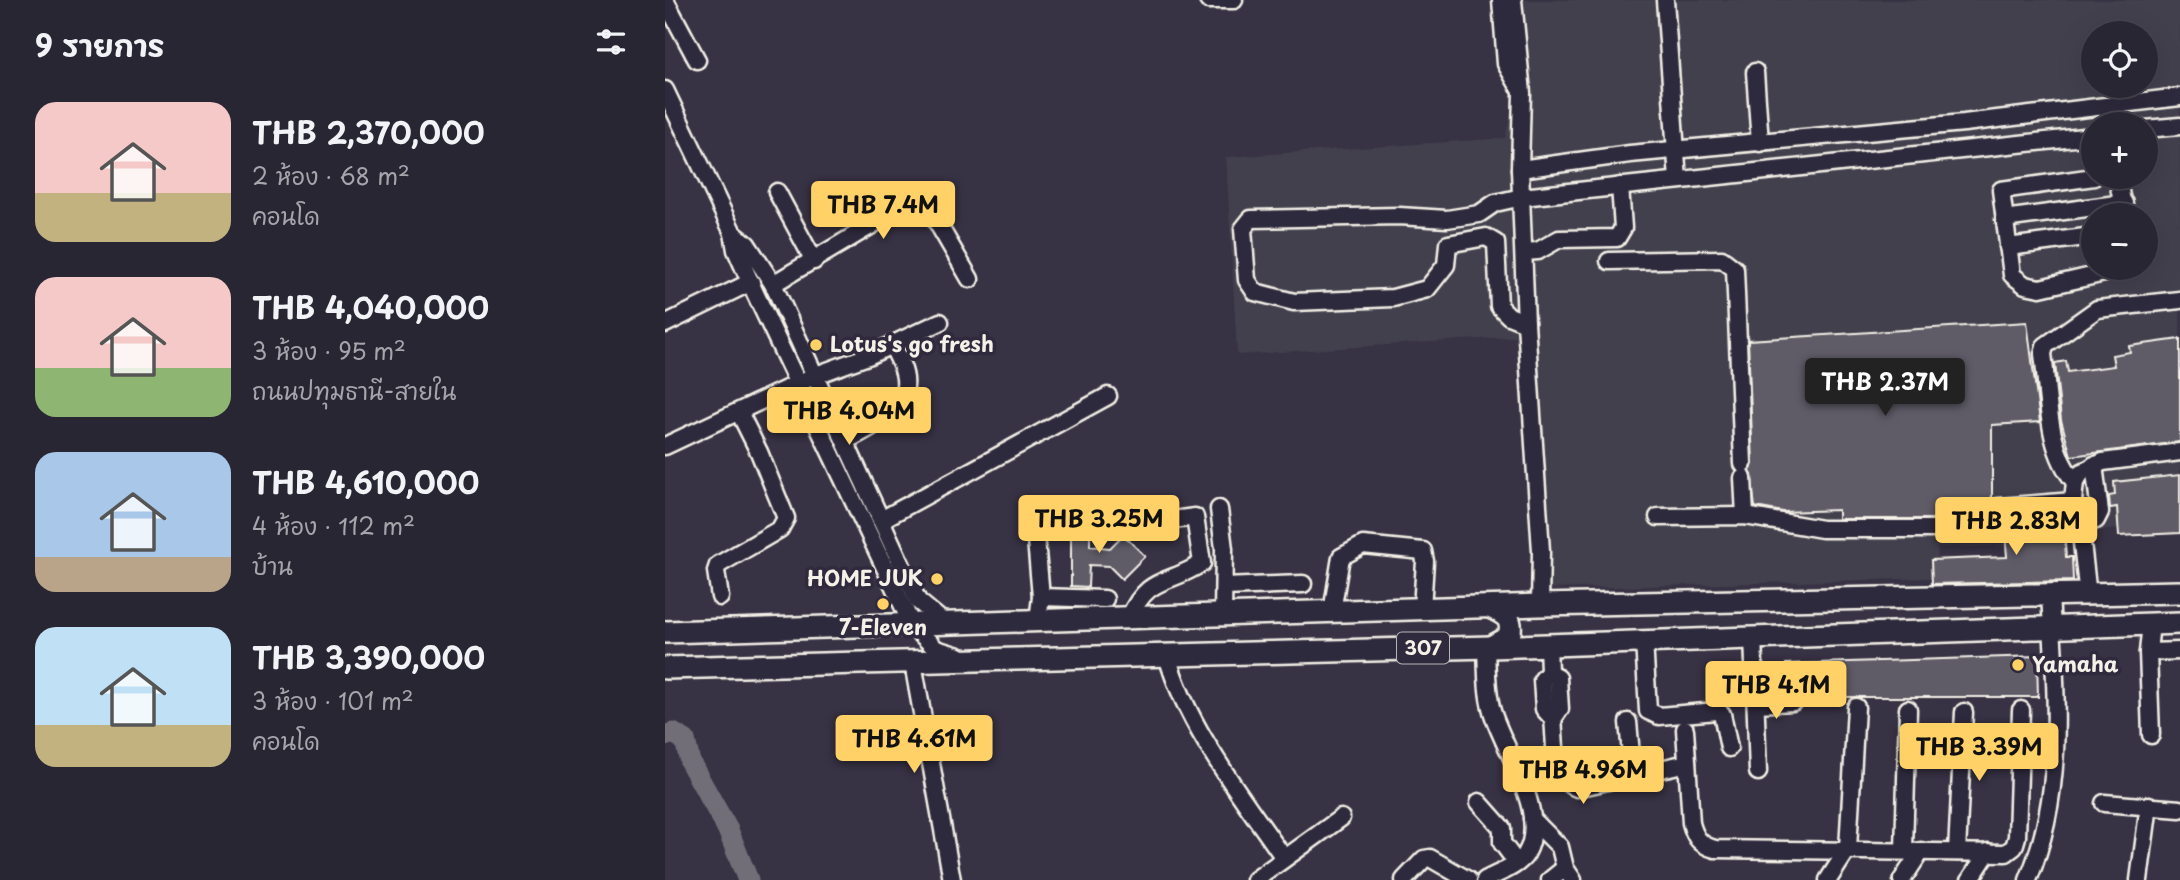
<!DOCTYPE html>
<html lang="th">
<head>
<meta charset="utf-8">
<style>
  body { margin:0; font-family:"Playpen Sans","Playpen Sans Thai",sans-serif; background:#35323f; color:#f1f3f6; height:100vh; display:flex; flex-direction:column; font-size:26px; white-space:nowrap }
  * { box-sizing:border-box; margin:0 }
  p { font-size:23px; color:#a5a5ac }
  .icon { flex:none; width:38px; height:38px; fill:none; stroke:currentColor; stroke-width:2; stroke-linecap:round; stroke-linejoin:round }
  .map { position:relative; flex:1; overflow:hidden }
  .side { display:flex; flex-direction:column; background:#292633; width:665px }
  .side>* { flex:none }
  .tools { position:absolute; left:1416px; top:21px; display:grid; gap:14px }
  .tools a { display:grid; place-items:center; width:77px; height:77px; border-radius:50%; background:#292633; box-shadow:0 7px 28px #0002,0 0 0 2px #45434e; font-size:35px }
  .price { position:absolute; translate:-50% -60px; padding:0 16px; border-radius:7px; background:#ffd166; color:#111; font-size:23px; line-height:46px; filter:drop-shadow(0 2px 4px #0008) }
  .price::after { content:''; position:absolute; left:50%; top:42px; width:21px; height:16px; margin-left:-10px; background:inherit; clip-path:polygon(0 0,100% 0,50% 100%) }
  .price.selected { background:#222; color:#fff }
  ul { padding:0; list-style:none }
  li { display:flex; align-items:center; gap:21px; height:175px; padding:0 35px }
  li span { display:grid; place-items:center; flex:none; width:196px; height:140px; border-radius:21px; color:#555 }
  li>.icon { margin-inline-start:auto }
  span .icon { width:84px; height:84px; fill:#fffc; stroke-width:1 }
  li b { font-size:30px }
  h2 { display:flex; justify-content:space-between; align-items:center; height:84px; padding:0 35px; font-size:30px }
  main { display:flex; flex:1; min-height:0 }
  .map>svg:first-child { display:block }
  .built { fill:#433f4e; fill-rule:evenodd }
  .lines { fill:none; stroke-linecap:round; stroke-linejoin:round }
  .river { stroke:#726e77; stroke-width:21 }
  .building { fill:#5f5c67; stroke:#f4f1e8; stroke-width:2 }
  .minor-casing { stroke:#f4f1e8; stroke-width:21 }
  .major-casing { stroke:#f4f1e8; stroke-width:26 }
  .minor { stroke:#2f2a3d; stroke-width:16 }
  .major { stroke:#2f2a3d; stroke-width:21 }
  .poi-dot { fill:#ffd166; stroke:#2f2a3d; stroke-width:2.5 }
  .labels { text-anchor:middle; stroke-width:7; stroke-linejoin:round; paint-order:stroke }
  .shield { fill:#2f2a3d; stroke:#b9b5b5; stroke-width:2 }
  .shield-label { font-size:19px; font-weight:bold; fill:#f4f1e8 }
  .poi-label { font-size:21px; font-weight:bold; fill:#f4f1e8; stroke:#2f2a3d; text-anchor:start }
</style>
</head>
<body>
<main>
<section class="side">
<h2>9 รายการ<svg class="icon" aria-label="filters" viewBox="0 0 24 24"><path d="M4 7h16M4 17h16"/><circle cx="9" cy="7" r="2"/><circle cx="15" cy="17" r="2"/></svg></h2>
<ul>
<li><span style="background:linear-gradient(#f6c9c9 65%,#c2b280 0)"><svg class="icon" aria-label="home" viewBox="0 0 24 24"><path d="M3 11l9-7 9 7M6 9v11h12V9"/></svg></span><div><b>THB 2,370,000</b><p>2 ห้อง · 68 m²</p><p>คอนโด</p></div></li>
<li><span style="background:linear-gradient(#f6c9c9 65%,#8fb573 0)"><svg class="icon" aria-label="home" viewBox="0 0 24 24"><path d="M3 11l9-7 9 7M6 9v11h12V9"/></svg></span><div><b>THB 4,040,000</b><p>3 ห้อง · 95 m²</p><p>ถนนปทุมธานี-สายใน</p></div></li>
<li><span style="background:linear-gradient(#a9c7e8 75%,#b9a48a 0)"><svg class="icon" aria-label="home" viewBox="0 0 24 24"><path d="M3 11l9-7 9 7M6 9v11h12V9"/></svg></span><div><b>THB 4,610,000</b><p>4 ห้อง · 112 m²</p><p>บ้าน</p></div></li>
<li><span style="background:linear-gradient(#bfe0f5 70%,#c2b280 0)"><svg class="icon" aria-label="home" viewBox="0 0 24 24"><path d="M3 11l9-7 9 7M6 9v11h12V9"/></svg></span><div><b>THB 3,390,000</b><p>3 ห้อง · 101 m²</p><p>คอนโด</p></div></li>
</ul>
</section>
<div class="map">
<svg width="1515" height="880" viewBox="0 0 1515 880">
  <rect width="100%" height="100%" fill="#373244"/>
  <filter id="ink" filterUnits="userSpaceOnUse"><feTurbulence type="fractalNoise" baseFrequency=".0143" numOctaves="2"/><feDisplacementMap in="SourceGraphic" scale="14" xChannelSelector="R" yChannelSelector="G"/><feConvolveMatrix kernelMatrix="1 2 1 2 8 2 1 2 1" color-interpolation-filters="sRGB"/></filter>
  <g filter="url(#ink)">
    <path class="built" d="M848 0H1515V524L1396 534V545L1273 548 1270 578 879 589 859 336 572 355 561 157 840 138 856 68ZM1428 33H1480V86H1428ZM1428 124H1480V177H1428ZM1428 215H1480V268H1428Z"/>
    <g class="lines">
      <polyline class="river" points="0,736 8,733 20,740 25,762 63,830 83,880"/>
    </g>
    <g class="building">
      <polygon points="1362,322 1375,422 1327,425 1327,498 1267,519 1173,519 1173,510 1118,512 1090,507 1085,471 1088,464 1083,340"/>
      <polygon points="1515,339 1515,442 1406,456 1396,420 1390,363 1401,361 1403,372 1449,366 1447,355 1465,352 1464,346"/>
      <polygon points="1515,475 1515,533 1454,536 1452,507 1445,508 1444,496 1450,495 1449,482"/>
      <polygon points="1398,514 1401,557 1407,557 1408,581 1267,584 1266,560 1342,557 1339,519"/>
      <polygon points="406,521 425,522 425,546 445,548 458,535 480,556 457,579 444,566 424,565 423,587 406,586"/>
      <polygon points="1372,656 1373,697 1137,697 1129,692 1128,676 1122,677 1121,664"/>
    </g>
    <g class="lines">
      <g class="minor-casing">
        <g id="minor">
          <polyline points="0,0 32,60"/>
          <polyline points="543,0 569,0"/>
          <polyline points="836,0 841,64 853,85"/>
          <polyline points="848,0 857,93 855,169 861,323 876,551 875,605"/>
          <polyline points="1000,0 1013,180"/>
          <polyline points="1090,72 1095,143"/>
          <polyline points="0,90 68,233 71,250 90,293 247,625 271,649 294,656"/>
          <polyline points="1480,129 1515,126"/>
          <polyline points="855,169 965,154 1299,123 1515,97"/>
          <polyline points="1429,177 1336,190 1347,275 1360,285 1375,288 1461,268"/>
          <polyline points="1448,177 1453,182 1460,215"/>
          <polyline points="112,192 149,261"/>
          <polyline points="1339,219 1459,203"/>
          <polyline points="68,233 82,244 108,284 253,601 282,625"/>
          <polyline points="1343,247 1428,236"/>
          <polyline points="859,252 873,251 894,239 952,238 958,228 955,186"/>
          <polyline points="944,261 1057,259 1070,269 1078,464"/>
          <polyline points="108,284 244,203 258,198 305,279"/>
          <polyline points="861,323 844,316 834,306 831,243 821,237 783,244 781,265 762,289 728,298 629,302 590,292 582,280 578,229 586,219 734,216 782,219 814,214 830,203 857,197 1428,136"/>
          <polyline points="0,324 86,282"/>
          <path d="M180 441C202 430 236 414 240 387 242 372 233 358 227 345"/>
          <polyline points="0,446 151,375 203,356 275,322"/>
          <polyline points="1078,478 1080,516"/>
          <path d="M1410 482C1381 449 1384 396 1378 354L1380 346 1432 309 1515 300"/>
          <polyline points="554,509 559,549 558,615"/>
          <polyline points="369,517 376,597 373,620"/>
          <polyline points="993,517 1080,516 1157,529 1269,529 1333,507 1408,501"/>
          <polyline points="216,520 443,396"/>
          <polyline points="1415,525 1431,520 1435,512 1429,465"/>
          <polyline points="559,587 638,584"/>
          <polyline points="1423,596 1415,525 1408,501 1410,482 1417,472 1438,462 1515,452"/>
          <polyline points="55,597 51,571 53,565 115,529 121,518 94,452 74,412"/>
          <polyline points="376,597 440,599"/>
          <polyline points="667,612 676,557 698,545 758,551 760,561 757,609"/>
          <path d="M464 618C484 574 502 586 537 563L530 517 500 521"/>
          <polyline points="1088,636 1093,772"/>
          <polyline points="979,640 983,711 994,716 1052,711 1057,714 1064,748"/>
          <polyline points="883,643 884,672 877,680 879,709 888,719 895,709 893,678 884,672"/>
          <polyline points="1483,652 1515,651"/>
          <path d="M502 655C521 726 577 797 619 858"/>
          <polyline points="248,663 287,880"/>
          <polyline points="1092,704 1128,702"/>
          <path d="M888 719C891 743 886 778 912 788L1022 763"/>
          <polyline points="963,722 968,776"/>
          <path d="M1020 729 1026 823C1030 838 1035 845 1050 849L1341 853 1349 847 1352 837 1356 710"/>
          <polyline points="1486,735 1483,652 1486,623"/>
          <polyline points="814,802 837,828 837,843 852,863"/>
          <polyline points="1439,803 1515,809"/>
          <polyline points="867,819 895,847 900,868 908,880"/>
          <polyline points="1239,850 1243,709"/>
          <polyline points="1292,852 1299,712"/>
          <polyline points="590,880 676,818"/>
          <polyline points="739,880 759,859 765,858 803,880"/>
          <path d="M820 880C833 873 854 866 861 854 885 814 838 749 827 711 821 691 822 668 821 646"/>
          <polyline points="885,880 900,868"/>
          <polyline points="1163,880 1183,849 1191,707"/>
          <polyline points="1237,880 1256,851"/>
          <polyline points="1305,880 1323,852"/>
          <path d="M1363 880C1401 790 1391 691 1385 596"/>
          <polyline points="1474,880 1484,805"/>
        </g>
      </g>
      <g class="major-casing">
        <g id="major">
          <path d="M825 607C840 614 849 618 844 637L826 647"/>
          <polyline points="0,632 875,605 1515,592"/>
          <polyline points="0,668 826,647 1515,623"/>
        </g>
      </g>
      <use href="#minor" class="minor"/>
      <use href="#major" class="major"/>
    </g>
  </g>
  <g class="poi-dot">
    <circle cx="151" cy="345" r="7"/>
    <circle cx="272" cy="579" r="7"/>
    <circle cx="218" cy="604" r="7"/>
    <circle cx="1353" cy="665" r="7"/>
  </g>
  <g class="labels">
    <rect class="shield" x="732" y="632.5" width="52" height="31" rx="5"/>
    <g class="shield-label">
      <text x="758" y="655">307</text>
    </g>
    <g class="poi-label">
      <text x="165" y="352">Lotus's go fresh</text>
      <text x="258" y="586" text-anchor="end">HOME JUK</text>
      <text x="218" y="635" text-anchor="middle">7-Eleven</text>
      <text x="1367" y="672">Yamaha</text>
    </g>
  </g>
</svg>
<div class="tools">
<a><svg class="icon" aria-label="locate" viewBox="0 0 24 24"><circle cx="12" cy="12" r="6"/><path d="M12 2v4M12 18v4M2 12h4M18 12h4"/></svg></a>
<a>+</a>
<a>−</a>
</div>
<b class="price" style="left:218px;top:241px">THB 7.4M</b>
<b class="price selected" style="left:1220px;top:418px">THB 2.37M</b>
<b class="price" style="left:184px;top:447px">THB 4.04M</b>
<b class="price" style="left:434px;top:555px">THB 3.25M</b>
<b class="price" style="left:1351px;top:557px">THB 2.83M</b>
<b class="price" style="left:1111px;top:721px">THB 4.1M</b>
<b class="price" style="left:249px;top:775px">THB 4.61M</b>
<b class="price" style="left:1314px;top:783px">THB 3.39M</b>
<b class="price" style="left:918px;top:806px">THB 4.96M</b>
</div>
</main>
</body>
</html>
